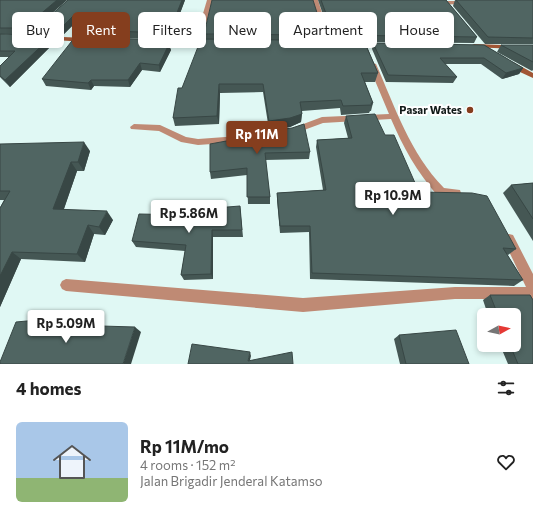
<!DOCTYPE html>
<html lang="en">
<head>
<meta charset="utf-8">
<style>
  body { margin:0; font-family:Commissioner,sans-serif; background:#f6f6f6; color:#222; height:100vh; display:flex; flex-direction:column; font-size:15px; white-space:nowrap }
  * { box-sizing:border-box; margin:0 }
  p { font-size:13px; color:#767676 }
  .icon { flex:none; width:22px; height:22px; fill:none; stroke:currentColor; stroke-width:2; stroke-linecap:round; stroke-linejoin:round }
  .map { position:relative; height:364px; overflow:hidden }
  .panel { display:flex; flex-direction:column; background:#fff; flex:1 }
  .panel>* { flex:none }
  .banner { position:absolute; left:12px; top:12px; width:509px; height:36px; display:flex; gap:8px }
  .needle { width:26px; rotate:82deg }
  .buttons { position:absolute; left:477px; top:308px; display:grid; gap:8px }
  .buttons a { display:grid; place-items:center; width:44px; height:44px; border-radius:6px; background:#fff; box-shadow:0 2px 6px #0003; font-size:20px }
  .price { position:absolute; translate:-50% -34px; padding:0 9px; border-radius:4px; background:#fff; color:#222; font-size:13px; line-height:26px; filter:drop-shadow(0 1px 2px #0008) }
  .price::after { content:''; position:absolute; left:50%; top:24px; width:12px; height:9px; margin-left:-6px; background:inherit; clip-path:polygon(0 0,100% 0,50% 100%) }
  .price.current { background:#853e1e; color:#fff }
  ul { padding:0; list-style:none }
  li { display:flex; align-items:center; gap:12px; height:100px; padding:0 16px }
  li span { display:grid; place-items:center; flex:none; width:112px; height:80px; border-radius:6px; color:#555 }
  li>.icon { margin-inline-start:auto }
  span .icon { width:48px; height:48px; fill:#fffc; stroke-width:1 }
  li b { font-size:17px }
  h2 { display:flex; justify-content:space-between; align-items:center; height:48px; padding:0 16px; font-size:17px }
  .chip { padding:0 14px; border-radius:6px; background:#fff; box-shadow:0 2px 6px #0003; font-size:14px; line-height:36px }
  .chip.current { background:#853e1e; color:#fff }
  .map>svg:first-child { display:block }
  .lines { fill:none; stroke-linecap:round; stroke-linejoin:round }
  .service { fill:#bf8a74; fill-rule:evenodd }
  .minor { fill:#bf8a74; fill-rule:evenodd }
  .secondary { fill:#a15635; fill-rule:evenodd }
  .wall { fill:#455754 }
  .shaded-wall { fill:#384745 }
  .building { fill:#506562; stroke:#384745 }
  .poi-dot { fill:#853e1e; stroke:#fff; stroke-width:1.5 }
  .labels { text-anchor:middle; stroke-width:4; stroke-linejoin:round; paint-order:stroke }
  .poi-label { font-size:11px; font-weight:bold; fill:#111a18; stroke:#fff; text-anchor:end }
</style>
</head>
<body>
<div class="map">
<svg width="533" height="364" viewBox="0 0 533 364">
  <rect width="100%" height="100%" fill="#e0f8f4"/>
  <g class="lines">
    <polygon class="service" points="443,1 467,1 470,3 467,5 445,4 443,3"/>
    <g class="minor">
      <polygon points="207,0 213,0 200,44 195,45 194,44"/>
      <polygon points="312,0 318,0 332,45 331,46 326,45"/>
      <polygon points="45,21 50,22 31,39 27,39 27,37"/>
      <path d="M369 62 376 64C395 107 410 153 444 188L460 190 461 193 460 196 456 197 437 195C417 172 403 147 391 119L323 123 296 133H290L289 131 290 129 322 117 389 114 368 64Z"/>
      <polygon points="134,124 160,125 186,137 198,139 239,136 243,139 239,142 198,145 181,142 159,131 131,129 130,127"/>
      <polygon points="509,234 513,235 533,274 533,299 455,299 303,312 66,291 62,289 60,285 62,281 66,279 303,298 455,287 526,287 503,239 505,235"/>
    </g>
    <g class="secondary">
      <polygon points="40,36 86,38 89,40 86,42 38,39 37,38"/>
      <polygon points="154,40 212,42 215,44 212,46 152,43 151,42"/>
      <polygon points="354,43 386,44 389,46 386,48 352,46 352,44"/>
      <polygon points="474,44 533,46 533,50 472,47 472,45"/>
      <polygon points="507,62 513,62 533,73 533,78 507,66"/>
    </g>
  </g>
  <g class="wall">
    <polygon points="0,0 67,0 28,34 0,34"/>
    <polygon points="68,0 185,0 170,40 83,36 80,30 83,27 77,21 62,36 38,35 35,29"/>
    <polygon points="318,0 446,0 477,37 474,43 365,42 378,73 375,82 365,82 373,103 371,111 370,111 369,113 341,115 340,108 302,111 301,122 290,127 269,130 263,92 220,93 219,124 175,126 173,118 182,88 205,39 204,34 324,35 324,41 332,41"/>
    <polygon points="455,0 533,0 533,44 485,44 453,6"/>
    <polygon points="0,34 55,42 10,87 0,77 0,66 9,57 0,57"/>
    <polygon points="373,43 484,45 523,68 519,74 502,79 481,64 445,64 457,77 453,83 386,82 372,49"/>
    <polygon points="167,44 171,50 160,72 142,70 130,87 94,86 91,90 46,86 42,79"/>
    <polygon points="501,45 533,45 533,70 532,71 497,52"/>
    <polygon points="346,116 385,135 419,192 516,249 508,255 507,254 523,280 514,286 310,279 309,232 280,233 277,200 277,193 323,190 316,147 317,140 348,138 344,123"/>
    <polygon points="0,144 90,151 84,171 77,171 64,209 113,220 105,235 94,234 85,262 21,259 0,307 0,208 4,200 0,200"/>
    <polygon points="210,144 310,152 309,159 265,160 270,197 270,204 248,204 247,175 211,179 210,172"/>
    <polygon points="533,183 533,241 503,193 511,185"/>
    <polygon points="240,206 243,237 213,237 213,279 184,280 181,275 185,251 136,247 132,241"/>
    <polygon points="490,295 530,295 533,300 533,364 508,364 500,345 514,345 514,315 488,315 483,300"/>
    <polygon points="399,335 469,364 400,364 394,339"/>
  </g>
  <g class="shaded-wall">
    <polygon points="57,0 67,0 28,34 24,28"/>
    <polygon points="182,0 185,0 170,40 169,33"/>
    <polygon points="74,15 77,21 62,36 59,30"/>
    <polygon points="52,36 55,42 10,87 5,80"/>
    <polygon points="169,44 171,50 160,72 159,65"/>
    <polygon points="140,63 142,70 130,87 128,80"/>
    <polygon points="523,68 519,74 502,79 506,73"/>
    <polygon points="91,80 94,86 91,90 88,83"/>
    <polygon points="219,84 220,93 219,124 217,116"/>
    <polygon points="302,114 301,122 290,127 269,130 269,121"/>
    <polygon points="84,142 90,151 84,171 78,162"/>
    <polygon points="71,162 77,171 61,217 53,209"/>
    <polygon points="107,211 113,220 105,235 99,227"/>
    <polygon points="88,225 94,234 85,262 77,254"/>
    <polygon points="212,230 213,237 213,279 211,274"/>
    <polygon points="12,252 21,259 0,307 0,276"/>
    <polygon points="70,317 78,322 76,330 67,325"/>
    <polygon points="135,327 141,332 131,364 123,364"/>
    <polygon points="250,352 251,356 249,364 248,361"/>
  </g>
  <g class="building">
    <polygon points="0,0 57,0 24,28 0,28"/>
    <polygon points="68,0 182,0 169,33 80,30 85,24 74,15 59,30 35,29"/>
    <polygon points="212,0 313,0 324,35 204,34"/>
    <polygon points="321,0 446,0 477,37 334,35"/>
    <polygon points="456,0 533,0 533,38 488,37"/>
    <polygon points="0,34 52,36 5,80 0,76 0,66 15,51 0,51"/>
    <polygon points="75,37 166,40 165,44 169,44 159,65 140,63 128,80 91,80 88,83 42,79"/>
    <polygon points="201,39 364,41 378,73 361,73 373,103 371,103 372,105 343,106 341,100 300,102 302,114 290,118 269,121 263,84 219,84 217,116 173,118 178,88 182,88"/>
    <polygon points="373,43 484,45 523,68 506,73 484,58 440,58 457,77 388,75"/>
    <polygon points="501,45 533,45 533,62"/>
    <polygon points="375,114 385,135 394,135 419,192 472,193 487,196 516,249 503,248 523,280 312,273 310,226 280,226 277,193 326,190 317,140 352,138 346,116"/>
    <polygon points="304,124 310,152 265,153 270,197 247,197 247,168 210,172 210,144 270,133 270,131 292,128"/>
    <polygon points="84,142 78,162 71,162 53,209 107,211 99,227 88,225 77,254 12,252 0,276 0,208 10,191 0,191 0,144"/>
    <polygon points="533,183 533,219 511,185"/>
    <polygon points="240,206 242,230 212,230 211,274 181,275 186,245 132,241 139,214 189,215 190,210"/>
    <polygon points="490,295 530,295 533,300 533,364 518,364 510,345 514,345 514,315 498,315"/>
    <polygon points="70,317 67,325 135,327 123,364 0,364 0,362 16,322"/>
    <polygon points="456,330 469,364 406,364 399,335"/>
    <polygon points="192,344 250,352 248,361 292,352 293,364 188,364"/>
  </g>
  <circle class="poi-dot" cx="470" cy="110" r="4"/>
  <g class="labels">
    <g class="poi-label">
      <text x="462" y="114">Pasar Wates</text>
    </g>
  </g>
</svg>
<div class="buttons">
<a><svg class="needle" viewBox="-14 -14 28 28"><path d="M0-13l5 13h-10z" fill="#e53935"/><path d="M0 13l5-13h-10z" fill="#767676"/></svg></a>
</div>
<b class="price current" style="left:257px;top:155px">Rp 11M</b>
<b class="price" style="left:393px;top:216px">Rp 10.9M</b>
<b class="price" style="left:189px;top:234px">Rp 5.86M</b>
<b class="price" style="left:66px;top:344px">Rp 5.09M</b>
<div class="banner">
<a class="chip">Buy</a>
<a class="chip current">Rent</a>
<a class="chip">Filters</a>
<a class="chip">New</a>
<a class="chip">Apartment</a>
<a class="chip">House</a>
</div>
</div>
<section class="panel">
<h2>4 homes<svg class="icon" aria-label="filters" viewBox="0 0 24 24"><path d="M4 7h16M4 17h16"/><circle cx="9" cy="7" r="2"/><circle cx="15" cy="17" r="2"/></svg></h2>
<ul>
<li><span style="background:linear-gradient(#a9c7e8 70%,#8fb573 0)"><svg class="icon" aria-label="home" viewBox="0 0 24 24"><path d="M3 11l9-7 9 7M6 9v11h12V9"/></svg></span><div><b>Rp 11M/mo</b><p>4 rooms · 152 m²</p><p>Jalan Brigadir Jenderal Katamso</p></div><svg class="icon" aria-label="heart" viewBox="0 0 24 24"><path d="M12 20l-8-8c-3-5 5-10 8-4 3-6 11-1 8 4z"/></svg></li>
</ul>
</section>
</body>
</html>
